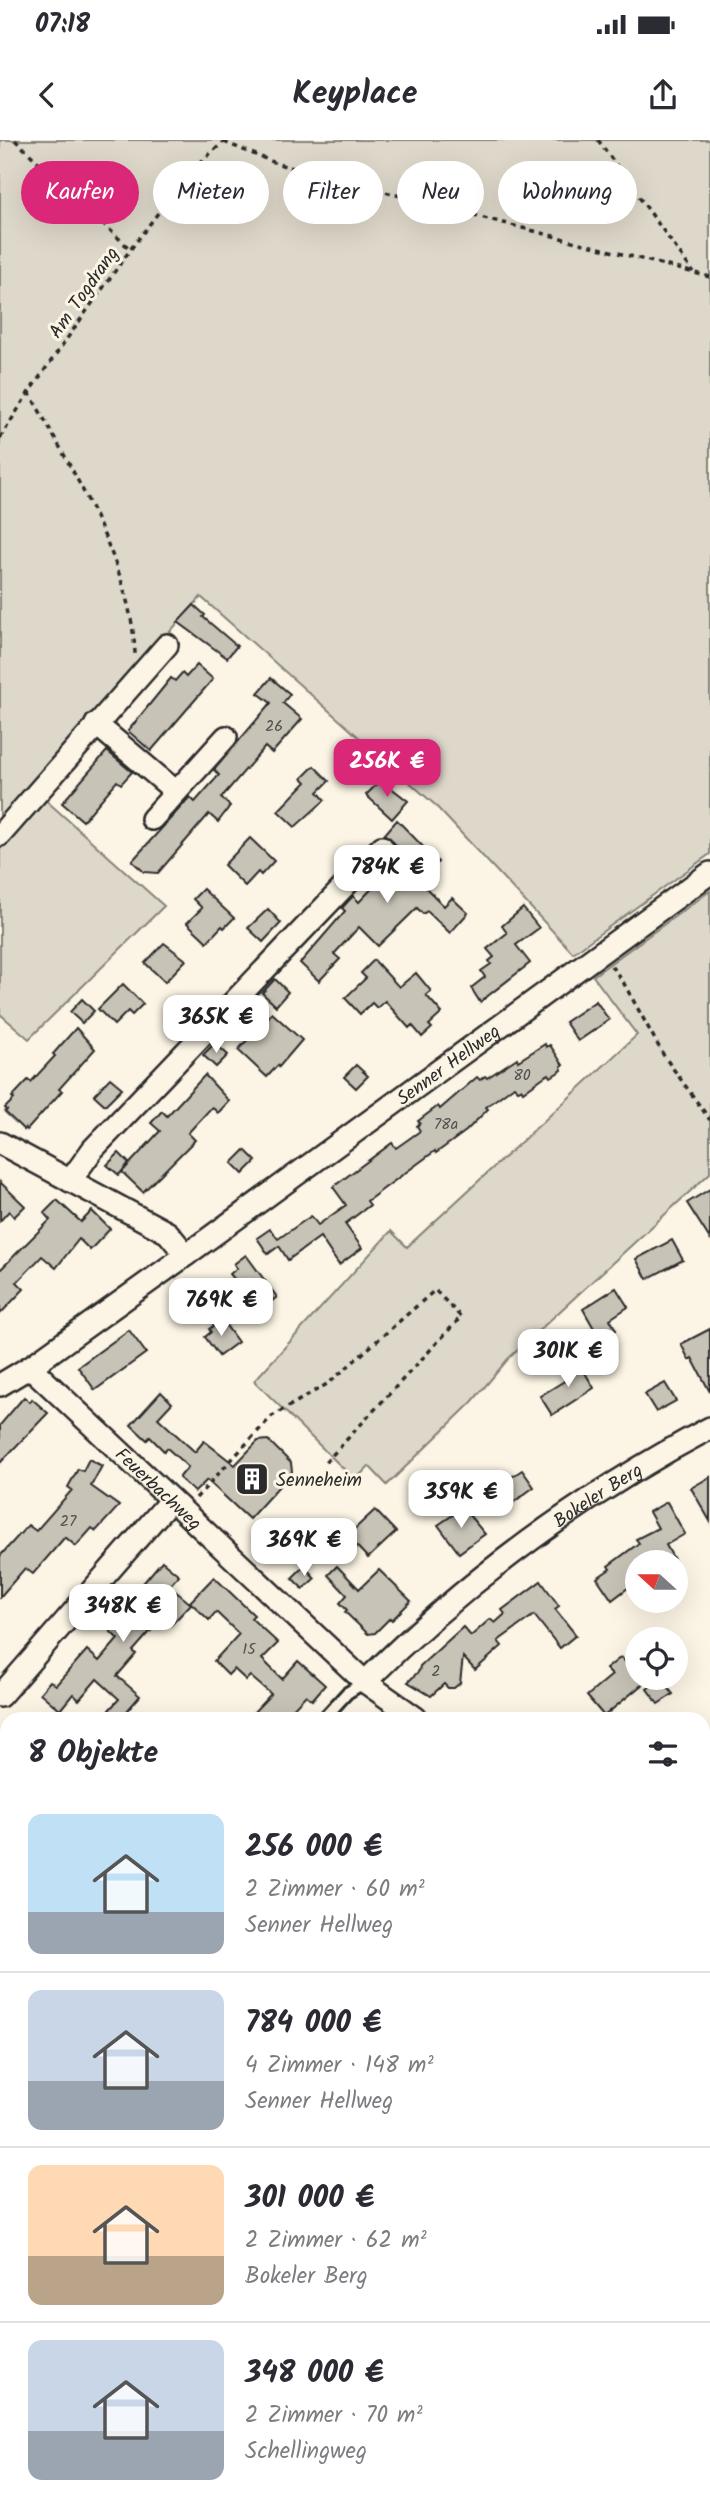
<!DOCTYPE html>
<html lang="de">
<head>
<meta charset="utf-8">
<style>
  body { margin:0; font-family:Kalam,sans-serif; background:#f2f2f3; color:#2b2b33; height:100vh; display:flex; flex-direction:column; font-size:26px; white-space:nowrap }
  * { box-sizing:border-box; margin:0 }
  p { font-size:23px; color:#7c7c81 }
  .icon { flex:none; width:38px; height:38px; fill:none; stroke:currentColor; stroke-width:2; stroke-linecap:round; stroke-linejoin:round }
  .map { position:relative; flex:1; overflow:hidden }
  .sheet { position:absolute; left:0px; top:1572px; width:710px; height:800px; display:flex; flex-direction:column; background:#fff; border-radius:21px 21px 0 0; box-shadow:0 7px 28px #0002 }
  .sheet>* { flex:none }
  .banner { position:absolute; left:21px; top:21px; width:668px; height:63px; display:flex; gap:14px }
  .needle { width:46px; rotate:291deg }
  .tools { position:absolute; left:625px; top:1410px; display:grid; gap:14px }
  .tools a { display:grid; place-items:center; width:63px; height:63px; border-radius:50%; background:#fff; box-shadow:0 7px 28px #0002; font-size:35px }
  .price { position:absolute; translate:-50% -60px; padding:0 16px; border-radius:14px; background:#fff; color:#222; font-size:23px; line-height:46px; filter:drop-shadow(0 2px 4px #0008) }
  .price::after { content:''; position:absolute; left:50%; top:42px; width:21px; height:16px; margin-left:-10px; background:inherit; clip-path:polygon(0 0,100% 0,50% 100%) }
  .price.selected { background:#db2777; color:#fff }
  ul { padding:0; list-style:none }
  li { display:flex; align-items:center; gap:21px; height:175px; padding:0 28px }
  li+li { border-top:2px solid #e1e1e2 }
  li span { display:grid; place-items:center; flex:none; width:196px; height:140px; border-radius:14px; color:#555 }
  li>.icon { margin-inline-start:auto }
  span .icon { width:84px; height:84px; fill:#fffc; stroke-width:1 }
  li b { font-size:30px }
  h2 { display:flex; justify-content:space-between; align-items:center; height:84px; padding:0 28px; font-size:30px }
  .pill { padding:0 24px; border-radius:32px; background:#fff; box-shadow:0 7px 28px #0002; font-size:24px; line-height:63px }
  .pill.selected { background:#db2777; color:#fff }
  .status { display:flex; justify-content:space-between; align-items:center; height:49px; padding:0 35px; background:#fff; direction:ltr }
  .status svg { height:19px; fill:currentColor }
  header { display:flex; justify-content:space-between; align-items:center; height:91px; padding:0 28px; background:#fff; font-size:32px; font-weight:700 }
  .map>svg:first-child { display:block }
  .built { fill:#ece6d7 }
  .green { fill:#ded8ca; stroke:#84827a; stroke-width:2 }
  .building { fill:#c8c3b7; stroke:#2b2b2b; stroke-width:2 }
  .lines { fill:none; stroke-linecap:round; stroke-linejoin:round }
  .lane-casing { stroke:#2b2b2b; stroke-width:16 }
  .street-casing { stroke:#2b2b2b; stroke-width:26 }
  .secondary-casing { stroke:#2b2b2b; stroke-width:35 }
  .path { stroke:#2b2b2b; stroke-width:3.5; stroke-dasharray:5 5; stroke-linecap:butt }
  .lane { stroke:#fcf5e5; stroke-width:10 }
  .street { stroke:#fcf5e5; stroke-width:21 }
  .secondary { stroke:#fcf5e5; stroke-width:30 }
  .labels { text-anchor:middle; stroke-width:6; stroke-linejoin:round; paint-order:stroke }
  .number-label { font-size:16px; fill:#52514e }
  .street-label { font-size:19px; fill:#2b2b2b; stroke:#fcf5e5 }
  .poi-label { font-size:19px; fill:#2b2b2b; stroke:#fcf5e5; text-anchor:start }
</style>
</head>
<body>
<div class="status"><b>07:18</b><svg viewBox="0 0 49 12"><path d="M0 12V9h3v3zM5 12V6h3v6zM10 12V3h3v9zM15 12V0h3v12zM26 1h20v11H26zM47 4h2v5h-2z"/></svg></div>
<header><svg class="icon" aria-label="back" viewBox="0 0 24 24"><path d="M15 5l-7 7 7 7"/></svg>Keyplace<svg class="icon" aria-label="share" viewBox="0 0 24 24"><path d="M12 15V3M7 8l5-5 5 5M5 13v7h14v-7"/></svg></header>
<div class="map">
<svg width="710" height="2370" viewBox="0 0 710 2370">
  <rect width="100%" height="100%" fill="#fcf5e5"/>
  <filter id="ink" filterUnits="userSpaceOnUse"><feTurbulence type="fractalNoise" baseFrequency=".0143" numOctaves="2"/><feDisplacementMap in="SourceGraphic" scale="14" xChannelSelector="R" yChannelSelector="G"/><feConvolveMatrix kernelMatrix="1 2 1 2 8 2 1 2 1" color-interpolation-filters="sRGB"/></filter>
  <g filter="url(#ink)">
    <g class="built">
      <polygon points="710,2154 710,2257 704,2261 704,2160"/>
      <polygon points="710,2326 710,2370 620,2370 632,2364 704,2364 704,2329"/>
    </g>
    <g class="green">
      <polygon points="0,0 710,0 710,714 573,813 434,664 201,457 31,647 164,766 29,899 0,874"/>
      <polygon points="710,751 710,1033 508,1219 472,1262 387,1345 369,1326 355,1340 254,1241 391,1091 407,1107 637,895 593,836"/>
    </g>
    <g class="building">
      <polygon points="194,465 205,475 203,477 237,506 227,518 178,482"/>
      <polygon points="197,525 213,539 151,611 128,591 171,538 175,541 182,533 186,537"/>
      <polygon points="271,538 290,554 283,563 302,579 272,613 265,607 221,658 230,666 218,682 209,674 158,733 144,732 132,721 190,657 195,662 219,635 214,630 271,563 258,553"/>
      <polygon points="107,611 132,632 121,644 117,641 83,681 62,663"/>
      <polygon points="314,626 329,641 318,652 325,660 295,687 278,671 306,642 302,638"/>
      <polygon points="381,640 408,661 392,679 366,655"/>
      <polygon points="397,680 438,722 420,742 444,766 452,758 468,773 450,793 427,771 423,774 417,768 378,806 359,787 334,814 340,819 319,841 300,823 345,771 342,768 353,756 359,762 405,714 385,694"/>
      <polygon points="250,698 274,721 261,735 258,732 245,746 224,725"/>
      <polygon points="203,749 234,778 224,788 222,786 207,802 187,783 202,768 193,759"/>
      <polygon points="523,768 539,788 516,805 530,823 480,862 471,848 485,837 481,831 491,824 489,821 494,817 487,809 507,793 502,786"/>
      <polygon points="268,769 281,783 263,802 248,788"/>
      <polygon points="164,803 186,820 165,842 145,823"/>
      <polygon points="374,820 399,847 416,833 431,851 426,855 442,873 429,885 432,888 422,897 412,885 409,888 385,861 377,868 372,863 360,874 345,858 366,838 361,833"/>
      <polygon points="275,839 288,852 276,866 262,853"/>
      <polygon points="123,844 143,864 132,875 128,871 114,885 98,869"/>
      <polygon points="82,859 94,871 82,883 70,872"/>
      <polygon points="183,861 197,874 186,886 171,872"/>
      <polygon points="596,861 609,880 578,901 565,882"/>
      <polygon points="272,873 302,900 279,927 278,925 267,937 238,910"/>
      <polygon points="76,888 95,909 59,949 62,951 27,990 25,988 24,990 5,972 7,970 5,968 14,959 12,957 28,940 31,942 55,916 53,914"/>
      <polygon points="215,903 228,915 216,927 203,915"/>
      <polygon points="545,904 546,907 550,905 563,925 561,926 562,930 551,937 549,934 545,936 523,952 521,949 518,950 514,946 486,967 488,969 466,991 436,1013 435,1011 367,1061 370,1065 345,1084 362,1108 339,1125 320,1097 288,1120 279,1106 268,1114 257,1098 270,1089 278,1099 311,1076 318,1085 346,1065 333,1047 392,1003 396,1008 420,991 417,986 420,983 418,981 438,966 440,969 477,937 480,940 485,936 487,938 517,918 518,921"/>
      <polygon points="356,925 368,936 356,948 344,937"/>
      <polygon points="205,935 229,961 218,973 212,967 188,993 195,1000 143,1052 122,1032 160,991 151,983 162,971 167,976"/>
      <polygon points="110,938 122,948 105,965 94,955"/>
      <polygon points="245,1010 256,1021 243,1034 232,1023"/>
      <polygon points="119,1013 129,1023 119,1035 107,1025"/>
      <polygon points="0,1042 25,1066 14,1077 9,1071 0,1081"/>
      <polygon points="710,1049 710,1099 687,1063"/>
      <polygon points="57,1060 81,1082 92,1071 110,1089 90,1110 79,1099 56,1128 42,1116 17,1142 24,1149 0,1174 0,1130 50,1080 44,1073"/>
      <polygon points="672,1100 683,1120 647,1139 636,1119"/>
      <polygon points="246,1115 277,1157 256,1173 233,1143 236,1141 230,1134 237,1128 234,1124"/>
      <polygon points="616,1148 628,1167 610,1179 616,1190 600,1199 583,1169"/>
      <polygon points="222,1180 238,1202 219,1216 205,1197 211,1192 209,1189"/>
      <polygon points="710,1189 710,1252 692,1218 689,1220 681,1204"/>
      <polygon points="129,1190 146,1213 95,1250 78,1227"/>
      <polygon points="578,1221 594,1248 552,1275 540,1256 566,1240 561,1232"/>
      <polygon points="665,1243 676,1261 656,1272 645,1254"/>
      <polygon points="161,1252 172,1263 158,1278 195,1312 204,1301 235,1325 258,1301 268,1300 291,1323 292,1332 249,1379 207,1340 195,1352 179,1338 188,1327 167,1308 164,1311 150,1297 147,1300 131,1285"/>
      <polygon points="24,1257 30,1262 32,1259 48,1273 0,1323 0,1285"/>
      <polygon points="89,1319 102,1326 91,1346 119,1366 96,1391 92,1388 76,1406 65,1397 33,1434 25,1428 0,1457 0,1416 28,1385 36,1391 72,1350 68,1347 78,1329 83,1331"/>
      <polygon points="522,1330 534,1347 511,1364 498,1346"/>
      <polygon points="710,1337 710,1381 691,1348"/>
      <polygon points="667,1362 685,1394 666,1405 676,1423 637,1423 637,1441 612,1460 597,1438 610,1429 608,1426 639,1403 636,1399 658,1388 649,1372"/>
      <polygon points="463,1368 485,1394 459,1413 438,1385"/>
      <polygon points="375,1370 396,1392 368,1418 347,1396"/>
      <polygon points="162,1421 179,1435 169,1446 191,1464 171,1485 163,1477 133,1511 136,1514 117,1536 140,1556 121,1578 118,1578 109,1570 119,1559 97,1539 79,1560 73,1554 60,1570 40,1553 50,1541 56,1545 87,1510 99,1521 118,1499 106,1487 116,1474 125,1482 142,1461 134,1454"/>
      <polygon points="304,1426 315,1438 303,1449 292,1438"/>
      <polygon points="337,1426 359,1449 379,1430 411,1461 392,1480 390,1478 375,1493 368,1494 345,1472 347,1470 340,1463 347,1455 328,1435"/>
      <polygon points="214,1437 254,1475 251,1478 278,1503 262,1519 282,1539 298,1521 325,1545 312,1560 306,1555 284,1578 248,1578 271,1554 250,1536 246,1540 234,1529 228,1535 214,1521 239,1494 216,1472 209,1480 190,1462"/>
      <polygon points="541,1441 559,1466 555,1469 576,1495 560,1508 534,1475 498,1501 502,1506 475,1530 463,1517 460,1543 454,1548 448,1548 444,1544 431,1556 408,1542 419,1531 420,1526 463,1487 471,1496 490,1479 495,1483 505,1474 502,1470"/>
      <polygon points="621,1517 637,1535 637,1538 644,1543 604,1576 587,1556 612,1535 606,1529"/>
      <polygon points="661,1539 673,1554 658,1564 647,1549"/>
    </g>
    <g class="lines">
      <g class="lane-casing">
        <g id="lane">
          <polyline points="324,1578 347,1553 365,1542"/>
          <polyline points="0,2149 7,2156"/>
          <polyline points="4,2291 7,2288"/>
        </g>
      </g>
      <g class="street-casing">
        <g id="street">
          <polyline points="96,584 175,651"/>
          <polyline points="152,679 226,597"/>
          <polyline points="0,695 167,505"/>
          <polyline points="0,1003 168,1093 186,1115"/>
          <polyline points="70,1041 93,1009 382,707"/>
          <path id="s1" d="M30 1227 365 1542 416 1578"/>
          <path id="s2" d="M0 1245 30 1227 186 1115 710 733"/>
          <path id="s3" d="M365 1542C467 1440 583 1355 710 1288"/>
          <polyline points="0,1556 170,1361"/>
          <polyline points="704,1771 710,1765"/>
          <polyline points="704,1822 710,1827"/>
          <polyline points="704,1938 710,1931"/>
          <polyline points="0,2096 7,2090"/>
          <polyline points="50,2370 56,2364"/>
        </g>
      </g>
      <g class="secondary-casing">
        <g id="secondary">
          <polyline points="704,2282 710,2278"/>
          <polyline points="704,2307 710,2304"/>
          <polyline points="535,2370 546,2364"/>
          <polyline points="577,2370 589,2364"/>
        </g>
      </g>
      <g class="path">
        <polyline points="15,0 130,109"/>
        <polyline points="598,0 693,132"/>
        <polyline points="224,2 278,24 710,137"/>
        <path d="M29 252C71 328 132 426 135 514"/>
        <polyline points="0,298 29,252 130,110 189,32 226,0"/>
        <polyline points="611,826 622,840 664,916 710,980"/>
        <polyline points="196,1358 272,1276 329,1243 435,1150 461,1177 323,1325"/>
        <polyline points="498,2370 509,2364"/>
        <polyline points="613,2370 625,2364"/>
      </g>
      <use href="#lane" class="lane"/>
      <use href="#street" class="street"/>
      <use href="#secondary" class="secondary"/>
    </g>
  </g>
  <defs>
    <g id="building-square" transform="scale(1.75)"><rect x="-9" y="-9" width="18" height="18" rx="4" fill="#2b2b2b" stroke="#fcf5e5"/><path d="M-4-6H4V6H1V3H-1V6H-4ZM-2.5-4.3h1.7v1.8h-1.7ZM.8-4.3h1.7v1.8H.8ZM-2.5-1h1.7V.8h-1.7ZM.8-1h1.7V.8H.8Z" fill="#fff"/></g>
  </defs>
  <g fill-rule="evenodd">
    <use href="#building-square" x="252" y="1339"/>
  </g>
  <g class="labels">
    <g class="number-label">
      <text x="274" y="591">26</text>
      <text x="522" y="940">80</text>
      <text x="446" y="989">78a</text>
      <text x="68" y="1386">27</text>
      <text x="249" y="1514">15</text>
      <text x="436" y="1536">2</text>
    </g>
    <g class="street-label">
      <text transform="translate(83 152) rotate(-55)" y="7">Am Togdrang</text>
      <text dy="7" stroke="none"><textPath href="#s2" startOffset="551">Senner Hellweg</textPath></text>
      <text dy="7" stroke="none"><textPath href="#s1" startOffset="177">Feuerbachweg</textPath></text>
      <text dy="7" stroke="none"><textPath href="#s3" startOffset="299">Bokeler Berg</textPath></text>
    </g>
    <g class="poi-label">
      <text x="276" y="1346">Senneheim</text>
    </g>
  </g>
</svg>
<div class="tools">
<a><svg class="needle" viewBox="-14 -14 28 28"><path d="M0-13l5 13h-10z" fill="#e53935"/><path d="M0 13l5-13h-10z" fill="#7c7c81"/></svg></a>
<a><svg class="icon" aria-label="locate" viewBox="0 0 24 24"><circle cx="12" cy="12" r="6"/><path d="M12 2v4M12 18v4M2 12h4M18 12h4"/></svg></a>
</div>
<b class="price selected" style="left:387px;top:659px">256K €</b>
<b class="price" style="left:387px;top:765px">784K €</b>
<b class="price" style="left:216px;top:915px">365K €</b>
<b class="price" style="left:221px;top:1198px">769K €</b>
<b class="price" style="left:568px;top:1249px">301K €</b>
<b class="price" style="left:461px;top:1390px">359K €</b>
<b class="price" style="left:304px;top:1438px">369K €</b>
<b class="price" style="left:123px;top:1504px">348K €</b>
<div class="banner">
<a class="pill selected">Kaufen</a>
<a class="pill">Mieten</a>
<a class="pill">Filter</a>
<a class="pill">Neu</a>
<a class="pill">Wohnung</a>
</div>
<section class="sheet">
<h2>8 Objekte<svg class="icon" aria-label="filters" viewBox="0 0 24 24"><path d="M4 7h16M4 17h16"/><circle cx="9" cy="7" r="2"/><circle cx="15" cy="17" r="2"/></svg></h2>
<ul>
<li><span style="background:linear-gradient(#bfe0f5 70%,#9aa5b1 0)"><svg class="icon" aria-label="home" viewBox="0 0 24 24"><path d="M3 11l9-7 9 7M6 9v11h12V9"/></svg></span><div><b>256 000 €</b><p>2 Zimmer · 60 m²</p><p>Senner Hellweg</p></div></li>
<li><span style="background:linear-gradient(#c9d6e8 65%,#9aa5b1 0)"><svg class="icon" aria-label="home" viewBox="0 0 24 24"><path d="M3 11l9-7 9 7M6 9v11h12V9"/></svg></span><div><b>784 000 €</b><p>4 Zimmer · 148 m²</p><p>Senner Hellweg</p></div></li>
<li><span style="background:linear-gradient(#ffd9b3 65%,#b9a48a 0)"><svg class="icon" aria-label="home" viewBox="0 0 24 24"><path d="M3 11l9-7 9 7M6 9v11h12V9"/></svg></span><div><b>301 000 €</b><p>2 Zimmer · 62 m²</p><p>Bokeler Berg</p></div></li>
<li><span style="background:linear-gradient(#c9d6e8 65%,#9aa5b1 0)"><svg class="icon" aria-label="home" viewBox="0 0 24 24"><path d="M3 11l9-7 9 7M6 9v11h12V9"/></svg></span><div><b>348 000 €</b><p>2 Zimmer · 70 m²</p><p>Schellingweg</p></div></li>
</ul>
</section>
</div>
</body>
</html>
